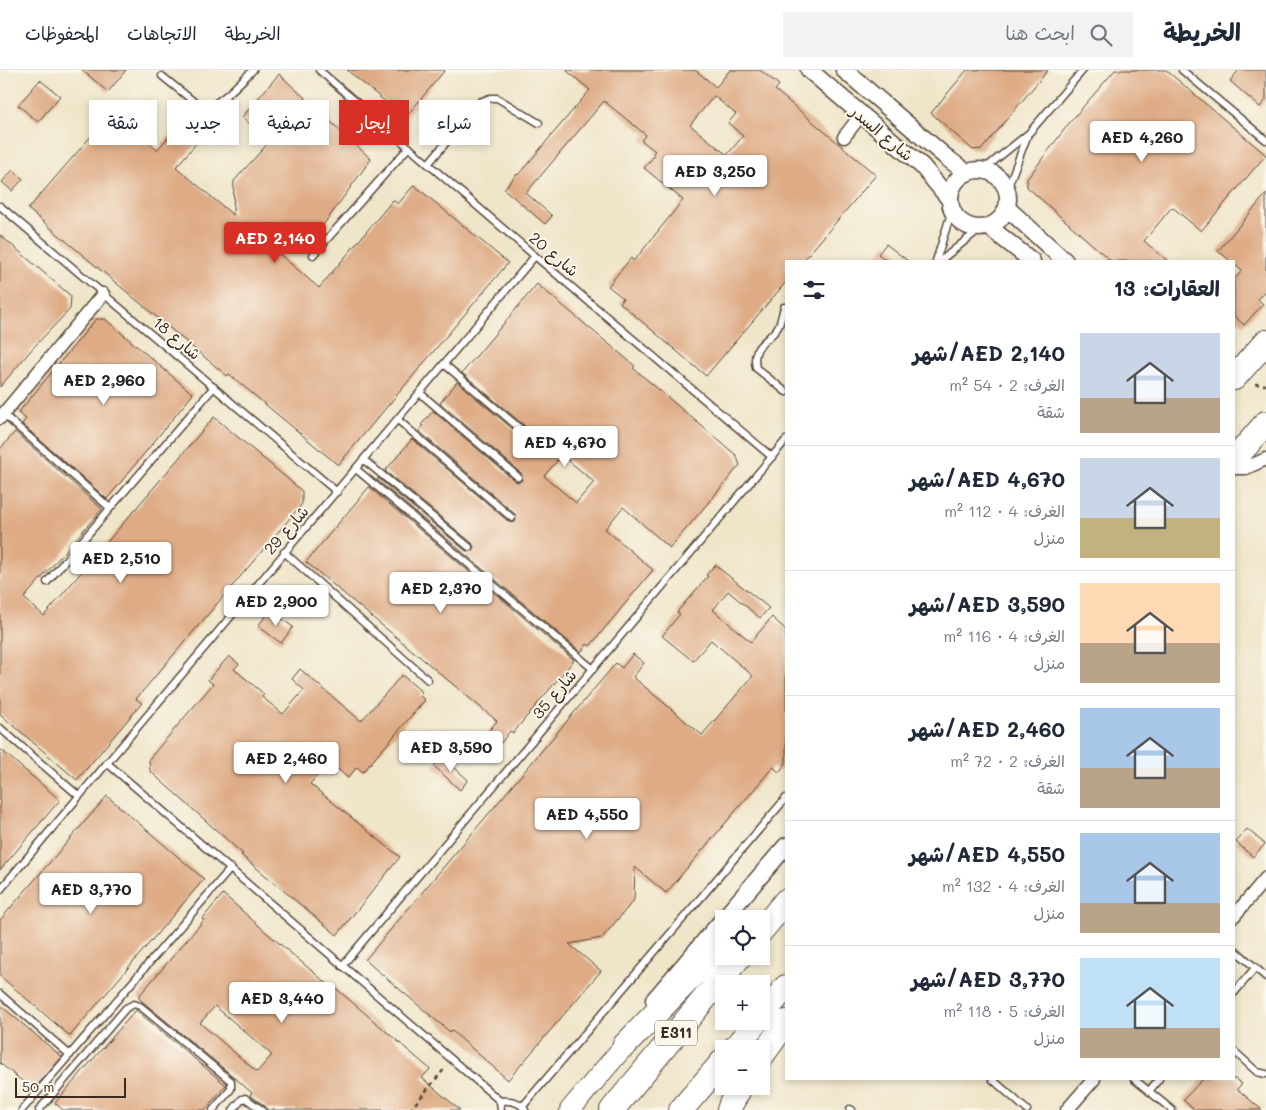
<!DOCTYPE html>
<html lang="ar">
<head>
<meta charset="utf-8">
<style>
  body { margin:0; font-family:Mali,"Playpen Sans Arabic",sans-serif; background:#f2f2f3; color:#1f2937; direction:rtl; height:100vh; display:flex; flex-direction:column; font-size:19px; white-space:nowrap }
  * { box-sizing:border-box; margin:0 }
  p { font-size:16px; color:#747a83 }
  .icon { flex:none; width:28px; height:28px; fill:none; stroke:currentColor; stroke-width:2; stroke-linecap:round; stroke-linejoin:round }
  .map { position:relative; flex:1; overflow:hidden; direction:ltr }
  .side { position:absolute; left:785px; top:190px; width:450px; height:820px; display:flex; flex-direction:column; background:#fff; border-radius:0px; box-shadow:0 2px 8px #0003; direction:rtl }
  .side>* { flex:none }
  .top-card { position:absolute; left:15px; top:30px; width:475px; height:45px; direction:rtl; display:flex; gap:10px }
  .buttons { position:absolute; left:715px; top:840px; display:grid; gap:10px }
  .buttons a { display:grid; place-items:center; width:55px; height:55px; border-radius:0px; background:#fff; box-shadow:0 2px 8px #0003; font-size:25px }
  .scale { position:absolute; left:15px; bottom:12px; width:111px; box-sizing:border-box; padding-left:5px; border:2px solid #3b2a1e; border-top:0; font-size:14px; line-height:18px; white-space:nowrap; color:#3b2a1e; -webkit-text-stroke:4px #fbf7ec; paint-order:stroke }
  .price { position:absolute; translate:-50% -42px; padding:0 11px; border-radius:5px; background:#fff; color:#222; font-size:16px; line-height:32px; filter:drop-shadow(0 1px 2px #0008) }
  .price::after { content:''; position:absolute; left:50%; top:30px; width:15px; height:11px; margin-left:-8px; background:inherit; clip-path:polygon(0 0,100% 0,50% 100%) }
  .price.current { background:#d93025; color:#fff }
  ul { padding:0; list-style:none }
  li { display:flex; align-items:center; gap:15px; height:125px; padding:0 15px }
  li+li { border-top:1px solid #e0e1e3 }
  li span { display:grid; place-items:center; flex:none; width:140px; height:100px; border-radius:0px; color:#555 }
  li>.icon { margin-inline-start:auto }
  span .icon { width:60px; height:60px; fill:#fffc; stroke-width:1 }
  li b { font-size:21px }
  h2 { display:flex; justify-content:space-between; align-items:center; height:60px; padding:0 15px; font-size:21px }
  .pill { padding:0 18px; border-radius:0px; background:#fff; box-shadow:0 2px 8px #0003; font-size:18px; line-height:45px }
  .pill.current { background:#d93025; color:#fff }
  header { display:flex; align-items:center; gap:30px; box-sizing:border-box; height:70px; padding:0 25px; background:#fff; border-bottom:1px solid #e0e1e3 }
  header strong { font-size:24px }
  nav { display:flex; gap:28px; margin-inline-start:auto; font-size:18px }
  .search { width:350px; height:45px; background:#f2f2f3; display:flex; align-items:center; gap:12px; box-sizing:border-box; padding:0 18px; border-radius:0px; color:#747a83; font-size:19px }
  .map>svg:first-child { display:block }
  .building { fill:#deab85; fill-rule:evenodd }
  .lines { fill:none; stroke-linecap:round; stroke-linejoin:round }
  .service-casing { stroke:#564638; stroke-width:9 }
  .minor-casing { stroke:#564638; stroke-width:15 }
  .tertiary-casing { stroke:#564638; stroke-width:19 }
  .primary-casing { stroke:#564638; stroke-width:22 }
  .motorway-casing { stroke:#564638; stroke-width:26 }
  .path { stroke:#564638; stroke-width:2.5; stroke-dasharray:4 4; stroke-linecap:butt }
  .service { stroke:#fff; stroke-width:6 }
  .minor { stroke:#fff; stroke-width:12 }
  .tertiary { stroke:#fff; stroke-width:16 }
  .primary { stroke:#fff; stroke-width:20 }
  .motorway { stroke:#fff; stroke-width:24 }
  .labels { text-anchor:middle; stroke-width:4; stroke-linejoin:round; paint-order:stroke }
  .shield { fill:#fbf7ec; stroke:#75685c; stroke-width:1 }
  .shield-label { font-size:15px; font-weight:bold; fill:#3b2a1e }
  .street-label { font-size:16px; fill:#3b2a1e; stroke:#fbf7ec }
</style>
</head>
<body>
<header>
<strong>الخريطة</strong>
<div class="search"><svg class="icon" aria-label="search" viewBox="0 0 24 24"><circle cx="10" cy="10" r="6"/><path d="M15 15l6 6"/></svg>ابحث هنا</div>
<nav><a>الخريطة</a><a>الاتجاهات</a><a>المحفوظات</a></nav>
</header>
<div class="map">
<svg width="1266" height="1040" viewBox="0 0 1266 1040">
  <rect width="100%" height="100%" fill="#fbf7ec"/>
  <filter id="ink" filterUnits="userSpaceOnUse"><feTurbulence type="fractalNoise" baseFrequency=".02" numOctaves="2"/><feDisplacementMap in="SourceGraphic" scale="10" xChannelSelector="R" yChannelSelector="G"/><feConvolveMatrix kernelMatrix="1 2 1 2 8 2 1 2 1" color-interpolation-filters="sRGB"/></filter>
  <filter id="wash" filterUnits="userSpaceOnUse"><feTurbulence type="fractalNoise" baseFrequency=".0096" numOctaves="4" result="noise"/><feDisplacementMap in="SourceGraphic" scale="20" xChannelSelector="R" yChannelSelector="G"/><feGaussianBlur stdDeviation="1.12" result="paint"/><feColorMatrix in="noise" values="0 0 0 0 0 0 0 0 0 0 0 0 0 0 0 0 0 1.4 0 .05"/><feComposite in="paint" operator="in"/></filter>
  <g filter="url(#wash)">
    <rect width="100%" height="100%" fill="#efe5c9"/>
    <g id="blocks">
      <g class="building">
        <polygon points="82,0 126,0 108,22"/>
        <polygon points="347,0 445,0 405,48"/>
        <path d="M566 0H695L716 17 730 0H760L779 15 775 20 876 105 803 191H786V212L706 306 620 233 623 228 608 216 631 188 634 191 683 130 644 98 655 85 653 83 655 81 641 70 646 65 604 31 526 123 552 146 545 154 504 119 517 104 518 105 590 20ZM714 26 736 44 728 53 743 66 727 85 690 55Z"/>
        <polygon points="967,0 1048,0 982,79 973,80 931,43"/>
        <polygon points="1115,0 1166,0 1266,85 1201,161 1172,137 1144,171 1168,191 1111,191 1027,117 1027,109 1070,52"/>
        <polygon points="1239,0 1266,0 1266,30 1260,37 1230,11"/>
        <polygon points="279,4 371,89 314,168 269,175 319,218 393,130 398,134 414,115 508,193 338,395 229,304 227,306 28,139 112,42 157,80 180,54 199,70 176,97 233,145 234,111 270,71 242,47"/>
        <polygon points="40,10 60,26 38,52 18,35"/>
        <polygon points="13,100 23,109 12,121 2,112"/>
        <polygon points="1266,124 1266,219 1258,229 1263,234 1244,255 1234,246 1234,210 1242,201 1234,194 1234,191 1231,191 1218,181"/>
        <polygon points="0,165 71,226 70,239 32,279 0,317"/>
        <polygon points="886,174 908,191 887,191 878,184"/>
        <path d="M537 214 635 296 633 298 736 385 740 395 670 478 623 437 605 459 653 500 590 576 587 574 581 582 377 410 378 408 466 481H472L474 477 472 473 385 401 412 369 509 452 513 453 516 451 515 444 419 361 423 356 421 355 433 341 515 411 519 412 522 410 521 403 440 333 457 312 540 382 544 383 547 381 546 374 462 303ZM562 385 594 412 576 433 544 406Z"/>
        <polygon points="96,249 105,249 193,324 107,429 22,354 26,349 18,343"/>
        <polygon points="214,347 302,421 302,434 136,629 142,633 77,710 0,644 0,379 15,362 102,439 24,528 44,546"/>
        <polygon points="369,417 574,590 513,663 510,661 501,673 499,671 483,690 462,672 471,662 481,670 497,651 306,492"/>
        <polygon points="715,495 769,538 760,548 728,521 713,540 751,572 772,547 786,560 786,693 779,702 773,697 666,823 635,797 634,830 602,868 569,874 601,901 508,1010 451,960 450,962 365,890 616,593 622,598 633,584 644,593 633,607 702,665 753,606 711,570 693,591 662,566 680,544 677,542 708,506 706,505"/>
        <polygon points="270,540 293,557 281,573 258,556"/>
        <polygon points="229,586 239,594 234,599 264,624 262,627 283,644 304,620 292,609 300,599 361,651 402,605 422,622 419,625 425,630 363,702 357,697 348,708 329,691 310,714 400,787 337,865 241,785 243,784 150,701 149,689 213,614 208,610"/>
        <polygon points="0,679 60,730 0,800"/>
        <polygon points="443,687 468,710 460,720 434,696"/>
        <polygon points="107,726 204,809 70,966 0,906 0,850"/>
        <polygon points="1247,759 1265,774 1253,787 1236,772"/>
        <path d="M223 824 267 863 331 917 332 915 430 999 422 1008 460 1040H267L265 1036 250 1025 252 1023 234 1007 143 932 138 927 204 850 202 849ZM215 936 272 985 257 1002 200 953Z"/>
        <polygon points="0,935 62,987 33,1020 0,993"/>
        <polygon points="136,940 226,1015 205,1040 63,1040 55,1033"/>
        <polygon points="1203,1009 1235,1009 1242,1014 1237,1019 1262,1040 1195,1040 1183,1030"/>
      </g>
    </g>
  </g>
  <g filter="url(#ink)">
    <use href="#blocks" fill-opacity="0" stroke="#564638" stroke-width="1"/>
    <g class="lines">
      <g class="service-casing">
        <g id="service">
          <polyline points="319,0 535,186 772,387"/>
          <polyline points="1182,0 1266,70"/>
          <path d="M162 6 203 39C220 35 240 12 253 0"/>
          <polyline points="428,94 480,32 490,28 497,28 539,53"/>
          <polyline points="983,100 1029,63 1083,0"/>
          <polyline points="1007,119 1027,67"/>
          <polyline points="0,136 337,422"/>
          <polyline points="313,185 409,77"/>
          <polyline points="936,191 952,140"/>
          <polyline points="940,191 981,158"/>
          <path d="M786 237H784C782 244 781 252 778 257 767 274 751 273 756 298L786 322"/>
          <polyline points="444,294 543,378"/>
          <polyline points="420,323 518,407"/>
          <polyline points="3,344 110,438"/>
          <polyline points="398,350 512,448"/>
          <polyline points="364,390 469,477"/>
          <polyline points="356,399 593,599"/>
          <polyline points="284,482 428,610"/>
          <polyline points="47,512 214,317"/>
          <polyline points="0,658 79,726"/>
          <path d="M107 693 500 1031C510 1030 520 1031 525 1040"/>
          <polyline points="0,820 535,186"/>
          <polyline points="1234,879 1266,907"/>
          <polyline points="342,896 786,370"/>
          <polyline points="1234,923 1255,898"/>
          <polyline points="0,924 70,985"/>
          <polyline points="1234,981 1257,1002 1266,1004"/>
          <polyline points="992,1009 1027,1040"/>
          <polyline points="1134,1009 1172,1040"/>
          <polyline points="1149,1021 1159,1009"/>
          <polyline points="500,1031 501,1040"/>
          <polyline points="523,1036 786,728"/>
          <polyline points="850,1039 852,1040"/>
          <polyline points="22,1040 231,798"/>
          <polyline points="39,1040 126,938 134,934 140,936 231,1011 231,1019 213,1040"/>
          <polyline points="233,1040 242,1029 245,1028 262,1040"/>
        </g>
      </g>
      <g class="minor-casing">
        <g id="minor">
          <polyline points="844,67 861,45"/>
          <polyline points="0,348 103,224"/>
          <polyline points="1234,398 1246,398 1266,389"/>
          <polyline points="1234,846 1266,808"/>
          <polyline points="1067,1040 1094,1009"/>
        </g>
      </g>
      <g class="tertiary-casing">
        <g id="tertiary">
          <polyline points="809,0 922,96 950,130"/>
          <polyline points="844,0 947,88 967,103"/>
          <circle cx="979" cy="129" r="29"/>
          <polyline points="1007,138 1065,191"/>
          <polyline points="989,157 1032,191"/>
          <polyline points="654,930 786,776"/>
        </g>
      </g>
      <g class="primary-casing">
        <polyline id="primary" points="570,1040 625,975"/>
      </g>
      <g class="motorway-casing">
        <g id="motorway">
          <polyline points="1234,308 1266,272"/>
          <polyline points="1234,390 1266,353"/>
          <polyline points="761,861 786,831"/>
          <polyline points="761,946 786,917"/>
          <polyline points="625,975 696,902 724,877"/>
          <polyline points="734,979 757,951"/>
          <polyline points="761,987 786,952"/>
          <polyline points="612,1040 740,886"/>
          <polyline points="681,1040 724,990"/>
          <polyline points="729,1040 731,1034 741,1016"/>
        </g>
      </g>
      <g class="path">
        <polyline points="1255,314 1266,315"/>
        <polyline points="410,1040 446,997"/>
      </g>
      <use href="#service" class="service"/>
      <use href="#minor" class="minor"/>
      <use href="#tertiary" class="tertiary"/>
      <use href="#primary" class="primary"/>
      <use href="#motorway" class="motorway"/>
    </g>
  </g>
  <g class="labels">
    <rect class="shield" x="655" y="950.5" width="42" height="25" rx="4"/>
    <g class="shield-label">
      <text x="676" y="968">E311</text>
    </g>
    <g class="street-label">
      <text transform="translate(882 63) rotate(40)" y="6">شارع السدر</text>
      <text transform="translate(554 184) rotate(40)" y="6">شارع 20</text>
      <text transform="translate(177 268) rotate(40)" y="6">شارع 18</text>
      <text transform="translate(286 460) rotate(-49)" y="6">شارع 29</text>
      <text transform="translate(554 624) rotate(-50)" y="6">شارع 35</text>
    </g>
  </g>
</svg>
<div class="buttons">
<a><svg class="icon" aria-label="locate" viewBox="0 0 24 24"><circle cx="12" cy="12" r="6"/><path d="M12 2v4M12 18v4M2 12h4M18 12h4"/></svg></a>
<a>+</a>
<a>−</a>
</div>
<div class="scale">50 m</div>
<b class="price" style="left:1142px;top:93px">AED 4,260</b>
<b class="price" style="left:715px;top:127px">AED 3,250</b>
<b class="price current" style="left:275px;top:194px">AED 2,140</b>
<b class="price" style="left:104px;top:336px">AED 2,960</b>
<b class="price" style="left:565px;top:398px">AED 4,670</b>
<b class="price" style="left:121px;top:514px">AED 2,510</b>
<b class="price" style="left:441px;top:544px">AED 2,370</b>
<b class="price" style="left:276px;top:557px">AED 2,900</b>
<b class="price" style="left:451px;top:703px">AED 3,590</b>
<b class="price" style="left:286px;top:714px">AED 2,460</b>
<b class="price" style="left:587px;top:770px">AED 4,550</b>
<b class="price" style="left:91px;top:845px">AED 3,770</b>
<b class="price" style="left:282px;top:954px">AED 3,440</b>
<div class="top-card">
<a class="pill">شراء</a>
<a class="pill current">إيجار</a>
<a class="pill">تصفية</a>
<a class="pill">جديد</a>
<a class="pill">شقة</a>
</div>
<section class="side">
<h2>العقارات: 13<svg class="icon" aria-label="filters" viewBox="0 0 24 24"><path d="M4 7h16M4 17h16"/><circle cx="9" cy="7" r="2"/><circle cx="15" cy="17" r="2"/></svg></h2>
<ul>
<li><span style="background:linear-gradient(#c9d6e8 65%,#b9a48a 0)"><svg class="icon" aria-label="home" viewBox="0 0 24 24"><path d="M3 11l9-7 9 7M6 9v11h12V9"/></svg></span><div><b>AED 2,140/شهر</b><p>الغرف: 2 · 54 m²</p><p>شقة</p></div></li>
<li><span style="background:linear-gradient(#c9d6e8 60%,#c2b280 0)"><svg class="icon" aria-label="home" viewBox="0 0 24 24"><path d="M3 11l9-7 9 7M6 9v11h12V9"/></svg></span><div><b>AED 4,670/شهر</b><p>الغرف: 4 · 112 m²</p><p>منزل</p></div></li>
<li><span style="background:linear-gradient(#ffd9b3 60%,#b9a48a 0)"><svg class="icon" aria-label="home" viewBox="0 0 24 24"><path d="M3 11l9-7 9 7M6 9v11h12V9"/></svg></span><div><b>AED 3,590/شهر</b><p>الغرف: 4 · 116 m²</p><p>منزل</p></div></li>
<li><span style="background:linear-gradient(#a9c7e8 60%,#b9a48a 0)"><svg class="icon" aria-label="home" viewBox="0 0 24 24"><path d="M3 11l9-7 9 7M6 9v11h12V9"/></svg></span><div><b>AED 2,460/شهر</b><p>الغرف: 2 · 72 m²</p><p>شقة</p></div></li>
<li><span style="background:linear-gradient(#a9c7e8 70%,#b9a48a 0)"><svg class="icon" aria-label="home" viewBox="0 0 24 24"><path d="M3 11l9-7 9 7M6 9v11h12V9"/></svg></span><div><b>AED 4,550/شهر</b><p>الغرف: 4 · 132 m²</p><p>منزل</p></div></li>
<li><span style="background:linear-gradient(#bfe0f5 70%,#b9a48a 0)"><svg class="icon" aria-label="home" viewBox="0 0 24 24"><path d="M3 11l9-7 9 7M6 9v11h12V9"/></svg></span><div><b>AED 3,770/شهر</b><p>الغرف: 5 · 118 m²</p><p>منزل</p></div></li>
</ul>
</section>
</div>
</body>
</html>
